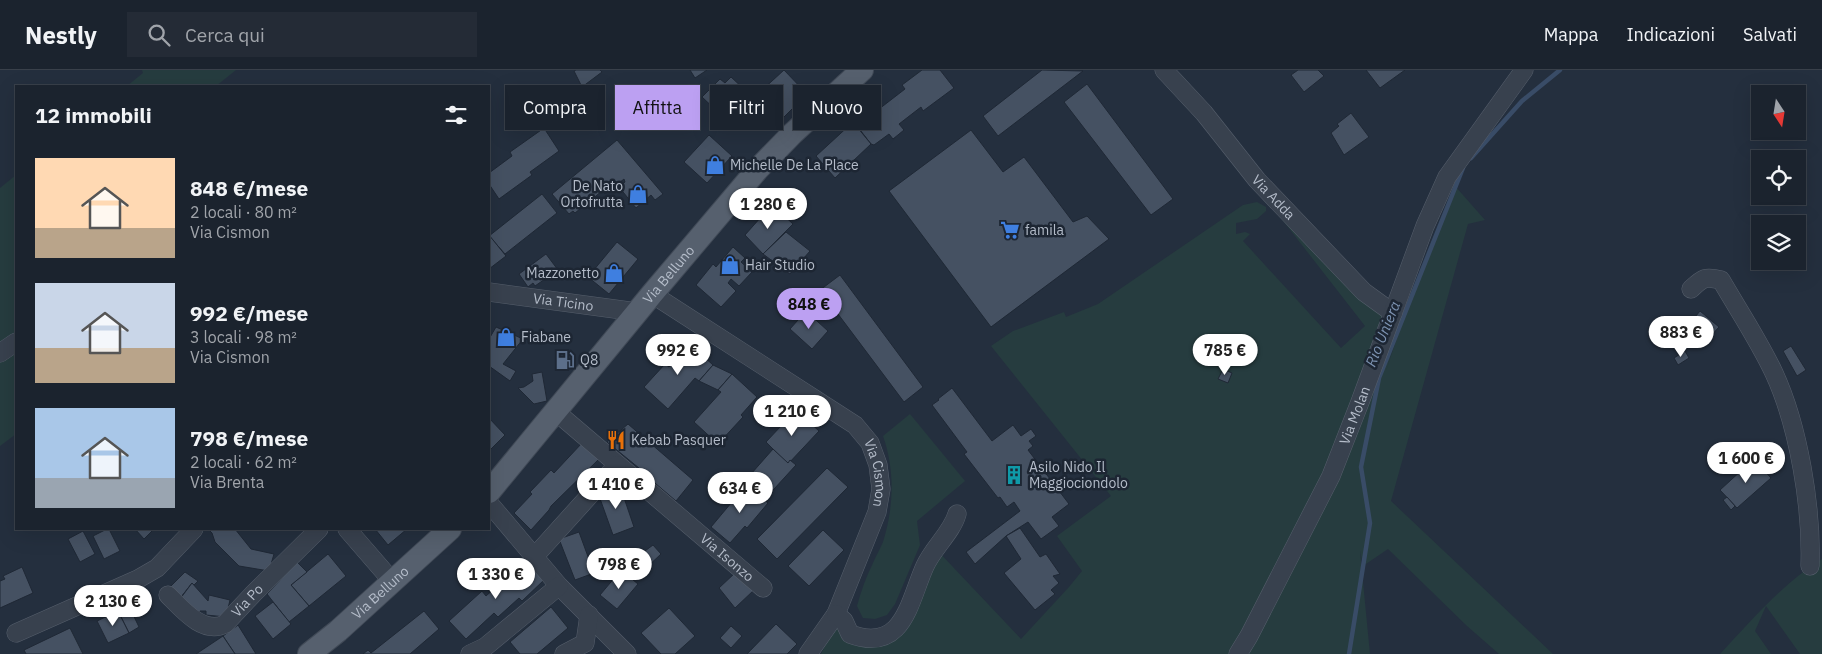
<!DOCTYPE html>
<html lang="it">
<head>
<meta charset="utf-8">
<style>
  body { margin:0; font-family:"IBM Plex Sans",sans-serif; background:#242b36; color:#f1f3f6; height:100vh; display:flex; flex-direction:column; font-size:19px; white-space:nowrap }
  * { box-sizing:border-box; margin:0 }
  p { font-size:16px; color:#a0a4aa }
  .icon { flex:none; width:28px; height:28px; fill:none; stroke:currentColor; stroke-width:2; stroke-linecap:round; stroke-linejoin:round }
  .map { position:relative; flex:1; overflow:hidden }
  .panel { position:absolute; left:15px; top:15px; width:475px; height:445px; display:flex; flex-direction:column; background:#1b232e; border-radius:0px; box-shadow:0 5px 20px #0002,0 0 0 1px #39404a }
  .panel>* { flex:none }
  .guide { position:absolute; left:505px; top:15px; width:475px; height:45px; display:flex; gap:10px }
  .needle { width:32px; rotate:168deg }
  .buttons { position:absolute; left:1751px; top:15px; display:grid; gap:10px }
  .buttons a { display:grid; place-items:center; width:55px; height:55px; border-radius:0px; background:#1b232e; box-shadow:0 5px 20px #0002,0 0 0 1px #39404a; font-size:25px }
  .price { position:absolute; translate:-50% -42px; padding:0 11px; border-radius:18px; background:#fff; color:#222; font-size:16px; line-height:32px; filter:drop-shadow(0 1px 2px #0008) }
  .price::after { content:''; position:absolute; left:50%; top:30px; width:15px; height:11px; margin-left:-8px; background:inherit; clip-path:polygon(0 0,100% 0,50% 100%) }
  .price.selected { background:#bca0f2; color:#111 }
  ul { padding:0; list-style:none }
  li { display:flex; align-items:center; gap:15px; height:125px; padding:0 20px }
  li span { display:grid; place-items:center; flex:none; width:140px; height:100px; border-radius:0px; color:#555 }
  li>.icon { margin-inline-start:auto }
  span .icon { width:60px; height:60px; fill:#fffc; stroke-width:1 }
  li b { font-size:21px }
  h2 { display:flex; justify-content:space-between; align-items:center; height:60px; padding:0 20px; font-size:21px }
  .tag { padding:0 18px; border-radius:0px; background:#1b232e; box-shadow:0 5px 20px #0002,0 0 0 1px #39404a; font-size:18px; line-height:45px }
  .tag.selected { background:#bca0f2; color:#111 }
  header { display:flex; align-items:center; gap:30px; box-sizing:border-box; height:70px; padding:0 25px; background:#1b232e; border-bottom:1px solid #39404a }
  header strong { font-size:24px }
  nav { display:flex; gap:28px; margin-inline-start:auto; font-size:18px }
  .search { width:350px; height:45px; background:#242b36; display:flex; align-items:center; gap:12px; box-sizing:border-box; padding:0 18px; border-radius:0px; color:#a0a4aa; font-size:19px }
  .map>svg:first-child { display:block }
  .green { fill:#263c3f }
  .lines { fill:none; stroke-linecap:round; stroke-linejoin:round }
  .stream { stroke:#394c67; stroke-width:4.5 }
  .building { fill:#455162; stroke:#1f2835 }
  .minor-casing { stroke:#565f6c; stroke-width:19 }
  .major-casing { stroke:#414a57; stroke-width:24 }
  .minor { stroke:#38414e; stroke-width:18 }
  .major { stroke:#56606e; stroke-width:22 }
  .labels { text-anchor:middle; stroke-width:5; stroke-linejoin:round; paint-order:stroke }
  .poi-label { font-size:14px; fill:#b4bcc9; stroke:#1d2633; text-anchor:start }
  .street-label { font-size:14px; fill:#b4bcc9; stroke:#1d2633 }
  .water-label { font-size:15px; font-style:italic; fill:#7c92b1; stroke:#1d2633 }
</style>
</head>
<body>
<header>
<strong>Nestly</strong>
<div class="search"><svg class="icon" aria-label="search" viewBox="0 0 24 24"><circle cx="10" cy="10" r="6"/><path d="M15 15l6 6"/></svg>Cerca qui</div>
<nav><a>Mappa</a><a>Indicazioni</a><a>Salvati</a></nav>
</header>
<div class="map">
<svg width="1822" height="584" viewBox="0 0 1822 584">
  <rect width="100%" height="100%" fill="#242f3e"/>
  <g class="green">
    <polygon points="142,0 236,0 216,16 127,16 143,3"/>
    <polygon points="16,105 16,364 0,376 0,118"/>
    <polygon points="1455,116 1485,150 1468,154 1391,431 1553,584 1499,584 1467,556 1388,479 1363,496 1360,481 1370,584 821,584 830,566 844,551 850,564 890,563 935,478 1021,569 1069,517 1082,501 1057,466 1111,426 991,276 1013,261 1064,242 1066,247 1098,234 1243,135 1257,132 1266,137 1266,141 1257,149 1236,153 1236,164 1245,162 1250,164 1243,171 1341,278 1365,256 1277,143 1393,243 1403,246 1386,301 1410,228"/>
    <path d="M910 344 965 411 917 451 920 475 895 534 887 545 875 549 863 548 857 536C861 521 866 507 873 493 876 486 880 479 883 472 894 437 895 400 883 366Z"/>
    <path d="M1822 489V584H1800L1766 536 1755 561 1771 584H1720C1751 551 1783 513 1822 489Z"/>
  </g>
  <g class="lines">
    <g class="stream">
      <polyline points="1471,88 1522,31 1560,0"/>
      <polyline points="1349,584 1370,453 1361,397 1379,308 1463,98"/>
    </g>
  </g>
  <g class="building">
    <polygon points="576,0 600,0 602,2 582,17 574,1"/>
    <polygon points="690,0 707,0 695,8"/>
    <polygon points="784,0 807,24 784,47 760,22"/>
    <polygon points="922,0 940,0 954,18 923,41 921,37 899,54 904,60 893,69 889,64 874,75 871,74 857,56 905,19 902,15"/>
    <polygon points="1042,0 1083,1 998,66 983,46"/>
    <polygon points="1298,0 1318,0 1324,6 1304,22 1291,5"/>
    <polygon points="1366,0 1405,0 1380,18"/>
    <polygon points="731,7 745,20 730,36 728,34 719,43 702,27 720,9 725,13"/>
    <polygon points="1087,14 1173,129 1151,145 1064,32"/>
    <polygon points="1351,43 1369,67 1344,85 1331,63 1339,56 1337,54"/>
    <polygon points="853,52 871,74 835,108 816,86"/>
    <polygon points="544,58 559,81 530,102 532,105 499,129 489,114 489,103 512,86 510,82"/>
    <polygon points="971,60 1003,102 1024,87 1073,152 1087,146 1109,169 991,257 889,121"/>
    <polygon points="709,65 732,86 707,113 684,92"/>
    <polygon points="617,70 663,124 655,130 651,125 636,138 619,117 625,112 624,109 605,124 602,121 575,143 573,141 569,144 552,124"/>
    <polygon points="542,124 557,143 505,184 489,166"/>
    <polygon points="769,138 780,142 793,154 763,184 745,165"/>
    <polygon points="786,162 810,181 790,204 763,184"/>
    <polygon points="489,165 506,186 489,199"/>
    <polygon points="617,172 638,189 609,224 588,207"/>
    <polygon points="733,177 745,188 741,192 752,202 739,216 731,209 728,213 736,221 721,237 696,215 713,194 716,197"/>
    <polygon points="546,184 558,200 535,216 533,213 528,217 519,204"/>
    <polygon points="840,205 923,317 904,332 820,220"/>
    <polygon points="806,241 828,261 812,279 790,259"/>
    <polygon points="1700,241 1719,257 1701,277 1695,272 1693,275 1681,264"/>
    <polygon points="496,257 523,269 503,294 516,301 510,311 489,296 489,269"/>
    <polygon points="690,274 713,295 699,311 695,308 668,339 644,317 665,294 669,297"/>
    <polygon points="1791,276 1806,300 1797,306 1783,281"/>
    <polygon points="1685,281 1689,288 1678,295 1674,288"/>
    <polygon points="713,295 732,304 718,320 699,311"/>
    <polygon points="1223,299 1232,303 1228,313 1218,309"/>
    <polygon points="542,302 547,331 534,334 518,318 524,317 533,311 532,304"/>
    <polygon points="732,304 757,327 741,345 743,347 718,374 694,352 721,322 718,320"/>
    <polygon points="952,318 992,371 1013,355 1021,366 1031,359 1036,366 1029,371 1033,376 1028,380 1069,434 1052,447 1059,456 1041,469 1028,452 1006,466 975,494 966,482 1020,441 1014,432 1007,437 1000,427 998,428 964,384 967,382 932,335 939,330 938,329"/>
    <polygon points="796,340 819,361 788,394 766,372"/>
    <polygon points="489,348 505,365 489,381"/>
    <polygon points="628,354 693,410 676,431 649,408 650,407 607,372"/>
    <polygon points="582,373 599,389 551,436 549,440 531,460 514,443 532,424 530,422 551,400 554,403"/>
    <polygon points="773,379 788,393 790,390 796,395 764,430 744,412"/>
    <polygon points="1754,389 1771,408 1737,438 1720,420"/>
    <polygon points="827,398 848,417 777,489 757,469"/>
    <polygon points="747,414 768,433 747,458 745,456 730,473 711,457"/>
    <polygon points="620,416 634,457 613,465 598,423"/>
    <polygon points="1727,427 1735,436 1731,440 1723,430"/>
    <polygon points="1020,458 1040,487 1046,484 1060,504 1053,506 1059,513 1051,520 1055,524 1035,540 1004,503 1021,489 1006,466"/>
    <polygon points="107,459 109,459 120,481 104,489 93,466"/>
    <polygon points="135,459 154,459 144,469"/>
    <polygon points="208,459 235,459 251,479 274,484 269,501 239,496 215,472 212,463"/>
    <polygon points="375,459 407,459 388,475"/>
    <polygon points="823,460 844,480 809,516 788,496"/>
    <polygon points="83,461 95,484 80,492 68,469"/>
    <polygon points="579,462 594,503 575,510 559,469"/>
    <polygon points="653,475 661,484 644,500 634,489"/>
    <polygon points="328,484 346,506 309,536 291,515"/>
    <polygon points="297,492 307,502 291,515 309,536 289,552 267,524"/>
    <polygon points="528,492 544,510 522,531 519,528 498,547 494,543 466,569 449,551 482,521 486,526 506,508 508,510"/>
    <polygon points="22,497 33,523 0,538 0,511 5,509 3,506"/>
    <polygon points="621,500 638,514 617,539 600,525"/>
    <polygon points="185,502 198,511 194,515 192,513 181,527 170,517"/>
    <polygon points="736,502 754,520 735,538 719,518"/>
    <polygon points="192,513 208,531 209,525 230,530 226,547 206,545 206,541 200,541 197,545 180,529"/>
    <polygon points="273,532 291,554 273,569 255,546"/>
    <polygon points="129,536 139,557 129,563 118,541"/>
    <polygon points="551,537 568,558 537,584 520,584 510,572"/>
    <polygon points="669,538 695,566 675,584 661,584 641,563"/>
    <polygon points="118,541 129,563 108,573 97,551"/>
    <polygon points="424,541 439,559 410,584 363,584 368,580 371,583"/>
    <polygon points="776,554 797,574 787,584 747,584"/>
    <polygon points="238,555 256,584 235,584 223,566"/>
    <polygon points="731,556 742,566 731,578 720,568"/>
    <polygon points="70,558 83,584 26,584 24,580"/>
    <polygon points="223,566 235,584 196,584"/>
  </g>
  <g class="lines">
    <g class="minor-casing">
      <g id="minor">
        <path id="s1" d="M1164 0 1204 43 1257 110 1364 222 1393 243"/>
        <path d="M1691 219C1703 208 1705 206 1721 210 1739 241 1759 271 1774 303 1799 357 1812 438 1810 496"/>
        <path id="s2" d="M489 222 637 242"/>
        <path id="s3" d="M652 224 855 355 870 373 878 395 881 419 877 442 836 544 808 584"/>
        <polyline points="0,283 16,272"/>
        <path id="s4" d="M555 341 763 518"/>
        <polyline points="489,433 559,516 627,584"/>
        <polyline points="347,459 392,511"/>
        <polyline points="534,487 617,395"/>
        <path id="s5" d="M168 525C182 539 203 565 225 554L254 523 319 459"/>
        <path d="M836 544 844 551 850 564C904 584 909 531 925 496 933 478 952 462 957 444"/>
        <polyline points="16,563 138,509 157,498 194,459"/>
        <polyline points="470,584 485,577 559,516"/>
        <polyline points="564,584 585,573 589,545"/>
        <path id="s6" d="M1238 584 1249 566 1331 406 1360 332 1425 156 1447 107 1524 0"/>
      </g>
    </g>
    <g class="major-casing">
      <g id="major">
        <path id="s7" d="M489 422 652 224 757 100 792 64 862 0"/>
        <path id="s8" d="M309 584 338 561 450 459"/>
      </g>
    </g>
    <use href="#minor" class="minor"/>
    <use href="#major" class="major"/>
  </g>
  <defs>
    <g id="shop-bare" transform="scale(1.5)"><path d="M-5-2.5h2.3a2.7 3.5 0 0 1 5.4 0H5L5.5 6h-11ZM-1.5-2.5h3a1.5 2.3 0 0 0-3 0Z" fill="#3f7fe0" stroke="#1d2633" stroke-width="2.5" paint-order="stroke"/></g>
    <g id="supermarket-bare" transform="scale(1.5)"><path d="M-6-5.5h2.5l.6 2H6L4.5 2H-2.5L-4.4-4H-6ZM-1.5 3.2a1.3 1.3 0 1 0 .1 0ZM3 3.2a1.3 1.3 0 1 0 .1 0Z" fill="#3f7fe0" stroke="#1d2633" stroke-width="2.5" paint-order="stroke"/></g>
    <g id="fuel-bare" transform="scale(1.5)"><path d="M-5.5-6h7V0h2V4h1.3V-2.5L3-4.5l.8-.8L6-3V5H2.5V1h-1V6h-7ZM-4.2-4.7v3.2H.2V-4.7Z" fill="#5c6f8a" stroke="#1d2633" stroke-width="2.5" paint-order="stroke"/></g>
    <g id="restaurant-bare" transform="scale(1.5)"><path d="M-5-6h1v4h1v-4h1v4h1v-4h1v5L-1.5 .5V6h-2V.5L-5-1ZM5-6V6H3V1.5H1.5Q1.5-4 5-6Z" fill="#e8710a" stroke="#1d2633" stroke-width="2.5" paint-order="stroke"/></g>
    <g id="building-bare" transform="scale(1.5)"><path d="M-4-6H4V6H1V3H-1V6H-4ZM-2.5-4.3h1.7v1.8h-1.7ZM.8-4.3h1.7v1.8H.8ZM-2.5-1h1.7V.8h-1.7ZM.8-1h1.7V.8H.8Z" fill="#0f9aa8" stroke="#1d2633" stroke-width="2.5" paint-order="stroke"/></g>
  </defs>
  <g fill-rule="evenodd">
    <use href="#shop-bare" x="715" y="95"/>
    <use href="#shop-bare" x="638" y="124"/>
    <use href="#supermarket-bare" x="1010" y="160"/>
    <use href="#shop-bare" x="730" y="195"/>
    <use href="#shop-bare" x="614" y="203"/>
    <use href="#shop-bare" x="506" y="267"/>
    <use href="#fuel-bare" x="565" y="290"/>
    <use href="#restaurant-bare" x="616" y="370"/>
    <use href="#building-bare" x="1014" y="405"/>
  </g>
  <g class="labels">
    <g class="poi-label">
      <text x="730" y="100">Michelle De La Place</text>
      <text x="623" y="121" text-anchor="end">De Nato<tspan x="623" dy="16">Ortofrutta</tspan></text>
      <text x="1025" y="165">famila</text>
      <text x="745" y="200">Hair Studio</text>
      <text x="599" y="208" text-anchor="end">Mazzonetto</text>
      <text x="521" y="272">Fiabane</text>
      <text x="580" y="295">Q8</text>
      <text x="631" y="375">Kebab Pasquer</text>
      <text x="1029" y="402">Asilo Nido Il<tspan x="1029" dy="16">Maggiociondolo</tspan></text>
    </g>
    <g class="street-label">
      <text dy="5" stroke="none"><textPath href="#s1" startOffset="168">Via Adda</textPath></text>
      <text dy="5" stroke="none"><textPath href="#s7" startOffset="282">Via Belluno</textPath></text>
      <text dy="5" stroke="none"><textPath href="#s2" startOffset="75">Via Ticino</textPath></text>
      <text dy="5" stroke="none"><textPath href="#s6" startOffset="266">Via Molan</textPath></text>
      <text dy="5" stroke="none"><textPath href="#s3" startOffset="296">Via Cismon</textPath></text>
      <text dy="5" stroke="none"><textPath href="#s4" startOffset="226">Via Isonzo</textPath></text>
      <text dy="5" stroke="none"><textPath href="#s8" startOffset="94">Via Belluno</textPath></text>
      <text dy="5" stroke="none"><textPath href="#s5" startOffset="101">Via Po</textPath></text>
    </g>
    <g class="water-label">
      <text transform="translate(1383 264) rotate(-68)" y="5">Rio Uniera</text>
    </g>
  </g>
</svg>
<div class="buttons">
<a><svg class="needle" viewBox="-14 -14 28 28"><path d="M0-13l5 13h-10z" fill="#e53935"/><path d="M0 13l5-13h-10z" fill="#a0a4aa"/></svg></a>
<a><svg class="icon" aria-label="locate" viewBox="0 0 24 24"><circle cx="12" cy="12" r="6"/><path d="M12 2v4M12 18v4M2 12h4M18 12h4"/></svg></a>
<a><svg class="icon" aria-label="layers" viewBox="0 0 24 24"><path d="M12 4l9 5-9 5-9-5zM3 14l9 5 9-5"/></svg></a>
</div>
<b class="price" style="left:768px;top:160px">1 280 €</b>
<b class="price selected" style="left:809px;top:260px">848 €</b>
<b class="price" style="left:1681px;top:288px">883 €</b>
<b class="price" style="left:678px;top:306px">992 €</b>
<b class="price" style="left:1225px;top:306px">785 €</b>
<b class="price" style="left:792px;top:367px">1 210 €</b>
<b class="price" style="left:1746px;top:414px">1 600 €</b>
<b class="price" style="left:616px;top:440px">1 410 €</b>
<b class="price" style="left:740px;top:444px">634 €</b>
<b class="price" style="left:619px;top:520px">798 €</b>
<b class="price" style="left:496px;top:530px">1 330 €</b>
<b class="price" style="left:113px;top:557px">2 130 €</b>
<div class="guide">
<a class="tag">Compra</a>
<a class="tag selected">Affitta</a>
<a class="tag">Filtri</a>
<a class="tag">Nuovo</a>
</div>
<section class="panel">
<h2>12 immobili<svg class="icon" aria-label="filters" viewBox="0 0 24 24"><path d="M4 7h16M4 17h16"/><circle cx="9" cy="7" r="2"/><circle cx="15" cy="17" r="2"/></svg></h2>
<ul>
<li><span style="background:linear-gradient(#ffd9b3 70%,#b9a48a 0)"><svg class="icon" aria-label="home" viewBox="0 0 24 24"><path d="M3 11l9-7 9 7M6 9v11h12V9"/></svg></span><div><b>848 €/mese</b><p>2 locali · 80 m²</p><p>Via Cismon</p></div></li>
<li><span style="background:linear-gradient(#c9d6e8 65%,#b9a48a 0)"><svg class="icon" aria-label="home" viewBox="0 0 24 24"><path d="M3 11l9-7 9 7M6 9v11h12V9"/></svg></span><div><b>992 €/mese</b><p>3 locali · 98 m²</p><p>Via Cismon</p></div></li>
<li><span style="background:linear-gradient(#a9c7e8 70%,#9aa5b1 0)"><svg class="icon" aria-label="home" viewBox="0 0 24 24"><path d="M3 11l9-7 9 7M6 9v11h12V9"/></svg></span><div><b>798 €/mese</b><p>2 locali · 62 m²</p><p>Via Brenta</p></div></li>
</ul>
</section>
</div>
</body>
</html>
